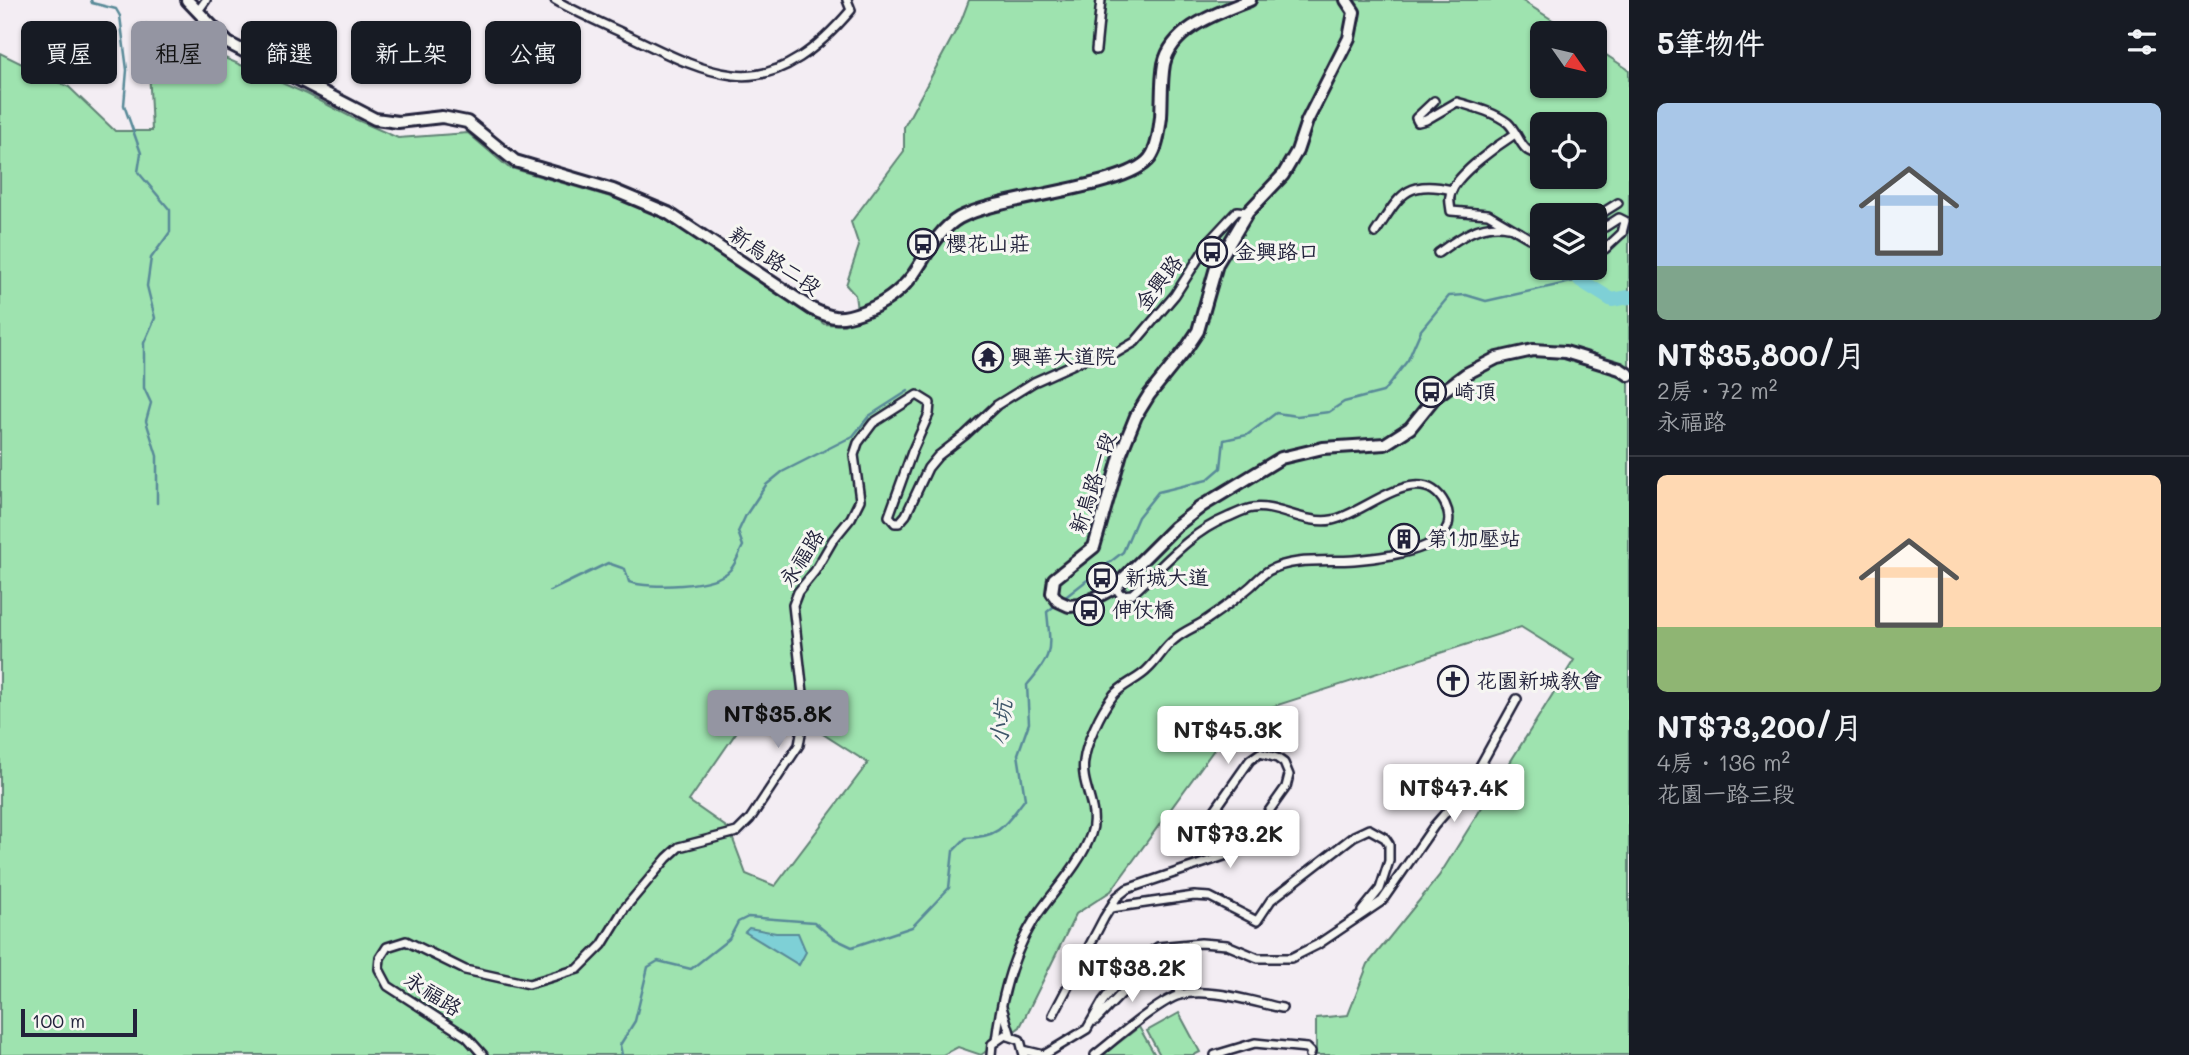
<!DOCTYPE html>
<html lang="zh-TW">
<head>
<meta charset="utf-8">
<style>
  body { margin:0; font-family:Mali,"LXGW WenKai TC",sans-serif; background:#20242c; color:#f1f3f6; height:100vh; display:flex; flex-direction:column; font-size:26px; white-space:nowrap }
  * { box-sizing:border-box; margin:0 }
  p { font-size:23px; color:#9ea1a6 }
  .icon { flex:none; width:38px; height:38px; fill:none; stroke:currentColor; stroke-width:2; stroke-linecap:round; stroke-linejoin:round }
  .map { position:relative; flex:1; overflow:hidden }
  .details { display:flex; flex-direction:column; background:#171b24; width:560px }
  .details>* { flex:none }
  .banner { position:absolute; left:21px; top:21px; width:665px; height:63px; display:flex; gap:14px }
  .needle { width:46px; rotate:124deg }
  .fabs { position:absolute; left:1530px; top:21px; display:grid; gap:14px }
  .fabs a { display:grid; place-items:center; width:77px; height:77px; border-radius:10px; background:#171b24; box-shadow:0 2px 5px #0004; font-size:35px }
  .scale { position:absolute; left:21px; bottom:18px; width:116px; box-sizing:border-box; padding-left:7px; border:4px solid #22223b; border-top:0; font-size:19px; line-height:24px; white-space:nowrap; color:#22223b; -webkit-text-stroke:5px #f6f6f2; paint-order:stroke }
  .price { position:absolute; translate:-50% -60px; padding:0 16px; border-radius:7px; background:#fff; color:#222; font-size:23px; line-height:46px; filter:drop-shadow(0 2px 4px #0008) }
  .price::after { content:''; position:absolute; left:50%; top:42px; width:21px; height:16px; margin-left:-10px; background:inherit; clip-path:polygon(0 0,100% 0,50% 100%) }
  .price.current { background:#9495a2; color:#111 }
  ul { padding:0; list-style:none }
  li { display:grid; align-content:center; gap:14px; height:371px; padding:0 28px }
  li+li { border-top:2px solid #363941 }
  li span { display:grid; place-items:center; height:217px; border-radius:10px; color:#555 }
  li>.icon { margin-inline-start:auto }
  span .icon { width:126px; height:126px; fill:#fffc; stroke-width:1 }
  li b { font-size:30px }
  h2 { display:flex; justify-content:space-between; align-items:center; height:84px; padding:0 28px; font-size:30px }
  .chip { padding:0 24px; border-radius:10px; background:#171b24; box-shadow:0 2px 5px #0004; font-size:24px; line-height:63px }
  .chip.current { background:#9495a2; color:#111 }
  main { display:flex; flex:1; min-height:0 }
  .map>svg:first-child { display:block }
  .green { fill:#9ee3af; stroke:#608275; stroke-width:2; fill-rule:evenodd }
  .water { fill:#7ed0d6; stroke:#598a98; stroke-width:2 }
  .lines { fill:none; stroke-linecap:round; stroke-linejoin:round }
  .stream { stroke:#598a98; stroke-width:2.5 }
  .river { stroke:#7ed0d6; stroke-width:14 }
  .street-casing { stroke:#22223b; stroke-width:12 }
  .primary-casing { stroke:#22223b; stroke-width:16 }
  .street { stroke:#f6f6f2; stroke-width:7 }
  .primary { stroke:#f6f6f2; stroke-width:10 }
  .labels { text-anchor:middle; stroke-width:6; stroke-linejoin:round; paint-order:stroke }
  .poi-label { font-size:21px; fill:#22223b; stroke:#f6f6f2; text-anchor:start }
  .street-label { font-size:21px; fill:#22223b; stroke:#f6f6f2 }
  .water-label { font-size:23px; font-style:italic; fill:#3e566a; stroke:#f6f6f2 }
</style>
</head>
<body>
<main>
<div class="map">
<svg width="1629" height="1055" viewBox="0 0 1629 1055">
  <rect width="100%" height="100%" fill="#f3edf3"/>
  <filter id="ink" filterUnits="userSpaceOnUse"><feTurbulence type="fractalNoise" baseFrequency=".0143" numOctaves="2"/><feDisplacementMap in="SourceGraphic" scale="14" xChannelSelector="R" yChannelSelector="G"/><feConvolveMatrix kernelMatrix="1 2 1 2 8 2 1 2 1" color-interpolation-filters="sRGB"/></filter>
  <g filter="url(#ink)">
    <g class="green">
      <path d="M969 0H1521L1573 33H1542V86H1594V47L1629 70V1055H1316V1018L1348 1015 1368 964 1439 876 1574 660 1521 627 1237 718 1111 891 1076 914 1020 1027 981 1055 958 1047 943 1055H0V53L69 87 115 131H152L147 24 307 94 355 119 398 138 468 133 508 167 621 200 661 217 769 283 824 324 844 325 858 317 855 295 846 285 859 246 851 222 904 151V127L961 21ZM1542 124H1594V177H1542ZM1542 215H1594V268H1542ZM762 695 868 763 775 886 746 874 729 829 689 801Z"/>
      <polygon points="1179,1013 1200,1052 1194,1055 1160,1055 1147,1031"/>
      <polygon points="1139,1027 1155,1055 1103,1055"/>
    </g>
    <polygon class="water" points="749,928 776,933 798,933 806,952 799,965 745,932"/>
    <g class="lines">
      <g class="stream">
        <polyline points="91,0 92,3 116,9 120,16 127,70 124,105 141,153 138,172 170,210 170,232 151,258 147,286 155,318 144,343 144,388 151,403 146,421 157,456 157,503"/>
        <path d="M550 591 608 563 625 569 629 582C650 589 715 587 730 570 736 564 739 553 743 546L738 532 746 515 766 485 782 472 853 436 869 416 908 391"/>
        <polyline points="1063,599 1123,552 1138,517 1158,492 1207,480 1221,468 1224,440 1247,435 1276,413 1297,416 1329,412 1344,402 1383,392 1408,360 1421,330 1449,296 1466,295 1486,301 1580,280"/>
        <path d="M622 1055 620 1045 635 1021 648 967 658 961 691 969 729 939 738 922 748 917 814 922 833 938 852 947 912 927 949 888 953 851 966 838C1001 837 1005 825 1025 799L1018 754 1029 723 1027 685C1053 655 1051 651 1047 612L1058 603"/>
      </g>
      <polyline class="river" points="1580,280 1612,300 1629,297"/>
      <g class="street-casing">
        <g id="street">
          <path d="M555 0C583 16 613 28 642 42 671 56 701 71 733 75 782 81 822 44 851 10L847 0"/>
          <polyline points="198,11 206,0"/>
          <polyline points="1096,50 1101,0"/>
          <path d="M1434 101 1416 118 1418 122 1426 120 1457 102C1474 107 1494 112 1508 123 1520 134 1521 157 1542 153"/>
          <path d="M1515 134C1498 145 1460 172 1452 190 1448 197 1450 203 1451 211L1488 214 1529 238 1542 243"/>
          <polyline points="1618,203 1602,213 1601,222 1605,227 1619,218 1625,221 1622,233"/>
          <path d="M1375 233C1399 198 1404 178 1452 190"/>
          <polyline points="1594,249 1605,249 1622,233"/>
          <path d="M1438 253C1460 237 1481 222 1508 227"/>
          <polyline points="1111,908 1194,896 1210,897 1257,921 1271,900 1354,836 1369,829 1385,838 1389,844 1389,861 1380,889 1362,911"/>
          <polyline points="1002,1007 1011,1036"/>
          <polyline points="1053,1015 1104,918 1117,897 1127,889 1230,854 1257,828 1286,787 1289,775 1284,763 1277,758 1260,753 1250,760 1198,834 1169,848"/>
          <path d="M1095 1021C1115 1002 1140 966 1170 970L1177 981 1179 995"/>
          <path d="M996 1041C1001 998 1011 957 1034 920 1052 892 1080 866 1091 834 1100 808 1080 786 1084 761 1086 743 1101 711 1112 697 1120 685 1138 680 1148 669 1158 660 1164 647 1175 639 1185 630 1199 626 1209 618 1224 608 1238 597 1251 586 1256 581 1262 575 1268 571 1293 557 1326 562 1354 560 1376 558 1433 552 1445 531 1451 523 1449 512 1445 504 1421 457 1363 515 1332 520 1306 525 1275 504 1253 508 1244 509 1234 515 1226 518 1189 533 1161 568 1132 594L1121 595 1115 587"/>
          <polyline points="1023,1050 1044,1055"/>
          <polyline points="483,1055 467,1037 388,986 379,969 380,958 387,947 406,941 465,970 529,984 578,969 602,945 624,909 667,858 679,847 737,832 750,819 799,745 804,717 803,693 793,605 798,592 815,571 833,540 851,518 860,500 854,455 858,443 873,423 917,395 930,403 929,414 912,452 889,516 895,523 899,523 906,515 928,468 938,456 965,435 997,405 1034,382 1085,359 1111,356 1135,342 1175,295 1211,239 1237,211 1248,212"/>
          <polyline points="991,1055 992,1044 1005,1035 1020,1040 1024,1055"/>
          <polyline points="1044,1055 1087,1029 1103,1001 1122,977 1138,960 1158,947 1201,943 1227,945 1258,958 1291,958 1317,945 1382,901 1434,826 1469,786 1517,699"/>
          <path d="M1095 1055C1113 1041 1160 1000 1180 995 1208 987 1253 1002 1282 1008"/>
          <polyline points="1215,1055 1255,1043 1307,1048 1311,1052 1310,1055"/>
        </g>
      </g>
      <g class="primary-casing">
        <g id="primary">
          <path d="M187 0 228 43 375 119 398 122 442 117 467 122 515 161 613 190 668 213 812 309C833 319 840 320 862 312 882 305 900 292 913 275 927 255 938 230 959 218 1001 195 1126 189 1150 158 1158 147 1159 131 1161 117 1162 100 1161 81 1164 64 1172 27 1219 13 1250 0"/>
          <polyline points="1346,0 1354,12 1349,38 1307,121 1297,151 1283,175 1248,212 1217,264 1198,331 1186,349 1149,395 1136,416 1121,453 1094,547 1054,579 1052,593 1058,601 1069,606 1080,605 1095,598 1115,587 1175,527 1202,506 1281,458 1323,448 1385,444 1410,428 1435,397 1466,374 1497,358 1533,350 1565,352 1620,369 1629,375"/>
        </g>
      </g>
      <use href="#street" class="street"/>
      <use href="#primary" class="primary"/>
    </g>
  </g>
  <defs>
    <g id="bus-ring" transform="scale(1.575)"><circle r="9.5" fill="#f6f6f2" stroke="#22223b" stroke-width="1.5"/><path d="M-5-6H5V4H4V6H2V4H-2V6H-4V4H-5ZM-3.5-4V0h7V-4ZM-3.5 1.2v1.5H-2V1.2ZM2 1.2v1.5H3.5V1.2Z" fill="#22223b"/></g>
    <g id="temple-ring" transform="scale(1.575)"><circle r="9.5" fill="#f6f6f2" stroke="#22223b" stroke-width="1.5"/><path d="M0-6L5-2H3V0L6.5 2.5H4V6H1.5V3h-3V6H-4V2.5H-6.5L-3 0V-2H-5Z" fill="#22223b"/></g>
    <g id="building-ring" transform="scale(1.575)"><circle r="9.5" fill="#f6f6f2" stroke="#22223b" stroke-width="1.5"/><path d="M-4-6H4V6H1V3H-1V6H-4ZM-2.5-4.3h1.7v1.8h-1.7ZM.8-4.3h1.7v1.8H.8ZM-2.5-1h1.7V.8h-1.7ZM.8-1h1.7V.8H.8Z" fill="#22223b"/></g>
    <g id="church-ring" transform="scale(1.575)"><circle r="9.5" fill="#f6f6f2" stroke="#22223b" stroke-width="1.5"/><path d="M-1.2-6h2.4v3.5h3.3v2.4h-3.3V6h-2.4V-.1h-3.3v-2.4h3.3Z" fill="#22223b"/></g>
  </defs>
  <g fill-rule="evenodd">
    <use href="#bus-ring" x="923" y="244"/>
    <use href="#bus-ring" x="1212" y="252"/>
    <use href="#temple-ring" x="988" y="357"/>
    <use href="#bus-ring" x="1431" y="392"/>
    <use href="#building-ring" x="1404" y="539"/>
    <use href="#bus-ring" x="1102" y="578"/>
    <use href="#bus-ring" x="1089" y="610"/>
    <use href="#church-ring" x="1453" y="681"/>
  </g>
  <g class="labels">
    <g class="poi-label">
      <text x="946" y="251">櫻花山莊</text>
      <text x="1235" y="259">金興路口</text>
      <text x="1011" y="364">興華大道院</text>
      <text x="1454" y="399">崎頂</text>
      <text x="1427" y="546">第1加壓站</text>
      <text x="1125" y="585">新城大道</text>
      <text x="1112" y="617">伸仗橋</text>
      <text x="1476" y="688">花園新城教會</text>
    </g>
    <g class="street-label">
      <text transform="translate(775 261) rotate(34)" y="7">新烏路二段</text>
      <text transform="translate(1159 283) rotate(-53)" y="7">金興路</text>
      <text transform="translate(1093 483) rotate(-72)" y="7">新烏路一段</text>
      <text transform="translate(802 558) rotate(-57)" y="7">永福路</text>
      <text transform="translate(433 994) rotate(33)" y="7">永福路</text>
    </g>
    <g class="water-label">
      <text transform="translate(1001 723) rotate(-83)" y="8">小坑</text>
    </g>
  </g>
</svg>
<div class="fabs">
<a><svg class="needle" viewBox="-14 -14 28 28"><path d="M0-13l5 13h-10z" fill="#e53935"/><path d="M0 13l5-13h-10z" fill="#9ea1a6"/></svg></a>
<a><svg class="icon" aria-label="locate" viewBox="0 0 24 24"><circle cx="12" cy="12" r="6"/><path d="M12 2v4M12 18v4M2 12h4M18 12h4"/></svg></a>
<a><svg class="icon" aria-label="layers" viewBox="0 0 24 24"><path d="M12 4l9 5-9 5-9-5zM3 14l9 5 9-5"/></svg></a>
</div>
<div class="scale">100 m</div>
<b class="price current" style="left:778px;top:750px">NT$35.8K</b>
<b class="price" style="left:1228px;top:766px">NT$45.3K</b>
<b class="price" style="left:1454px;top:824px">NT$47.4K</b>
<b class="price" style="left:1230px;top:870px">NT$73.2K</b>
<b class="price" style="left:1132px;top:1004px">NT$38.2K</b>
<div class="banner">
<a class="chip">買屋</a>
<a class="chip current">租屋</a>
<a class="chip">篩選</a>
<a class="chip">新上架</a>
<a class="chip">公寓</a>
</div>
</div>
<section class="details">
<h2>5筆物件<svg class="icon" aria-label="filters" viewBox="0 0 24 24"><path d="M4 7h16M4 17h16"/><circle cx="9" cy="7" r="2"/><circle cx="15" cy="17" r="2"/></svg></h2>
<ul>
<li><span style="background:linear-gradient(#a9c7e8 75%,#7fa58c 0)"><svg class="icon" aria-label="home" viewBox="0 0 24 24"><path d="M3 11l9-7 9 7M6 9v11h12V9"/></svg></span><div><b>NT$35,800/月</b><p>2房 · 72 m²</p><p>永福路</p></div></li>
<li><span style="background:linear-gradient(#ffd9b3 70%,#8fb573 0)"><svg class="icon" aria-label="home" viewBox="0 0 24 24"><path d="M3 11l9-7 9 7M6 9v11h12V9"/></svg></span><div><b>NT$73,200/月</b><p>4房 · 136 m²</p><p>花園一路三段</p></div></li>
</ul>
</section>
</main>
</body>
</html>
